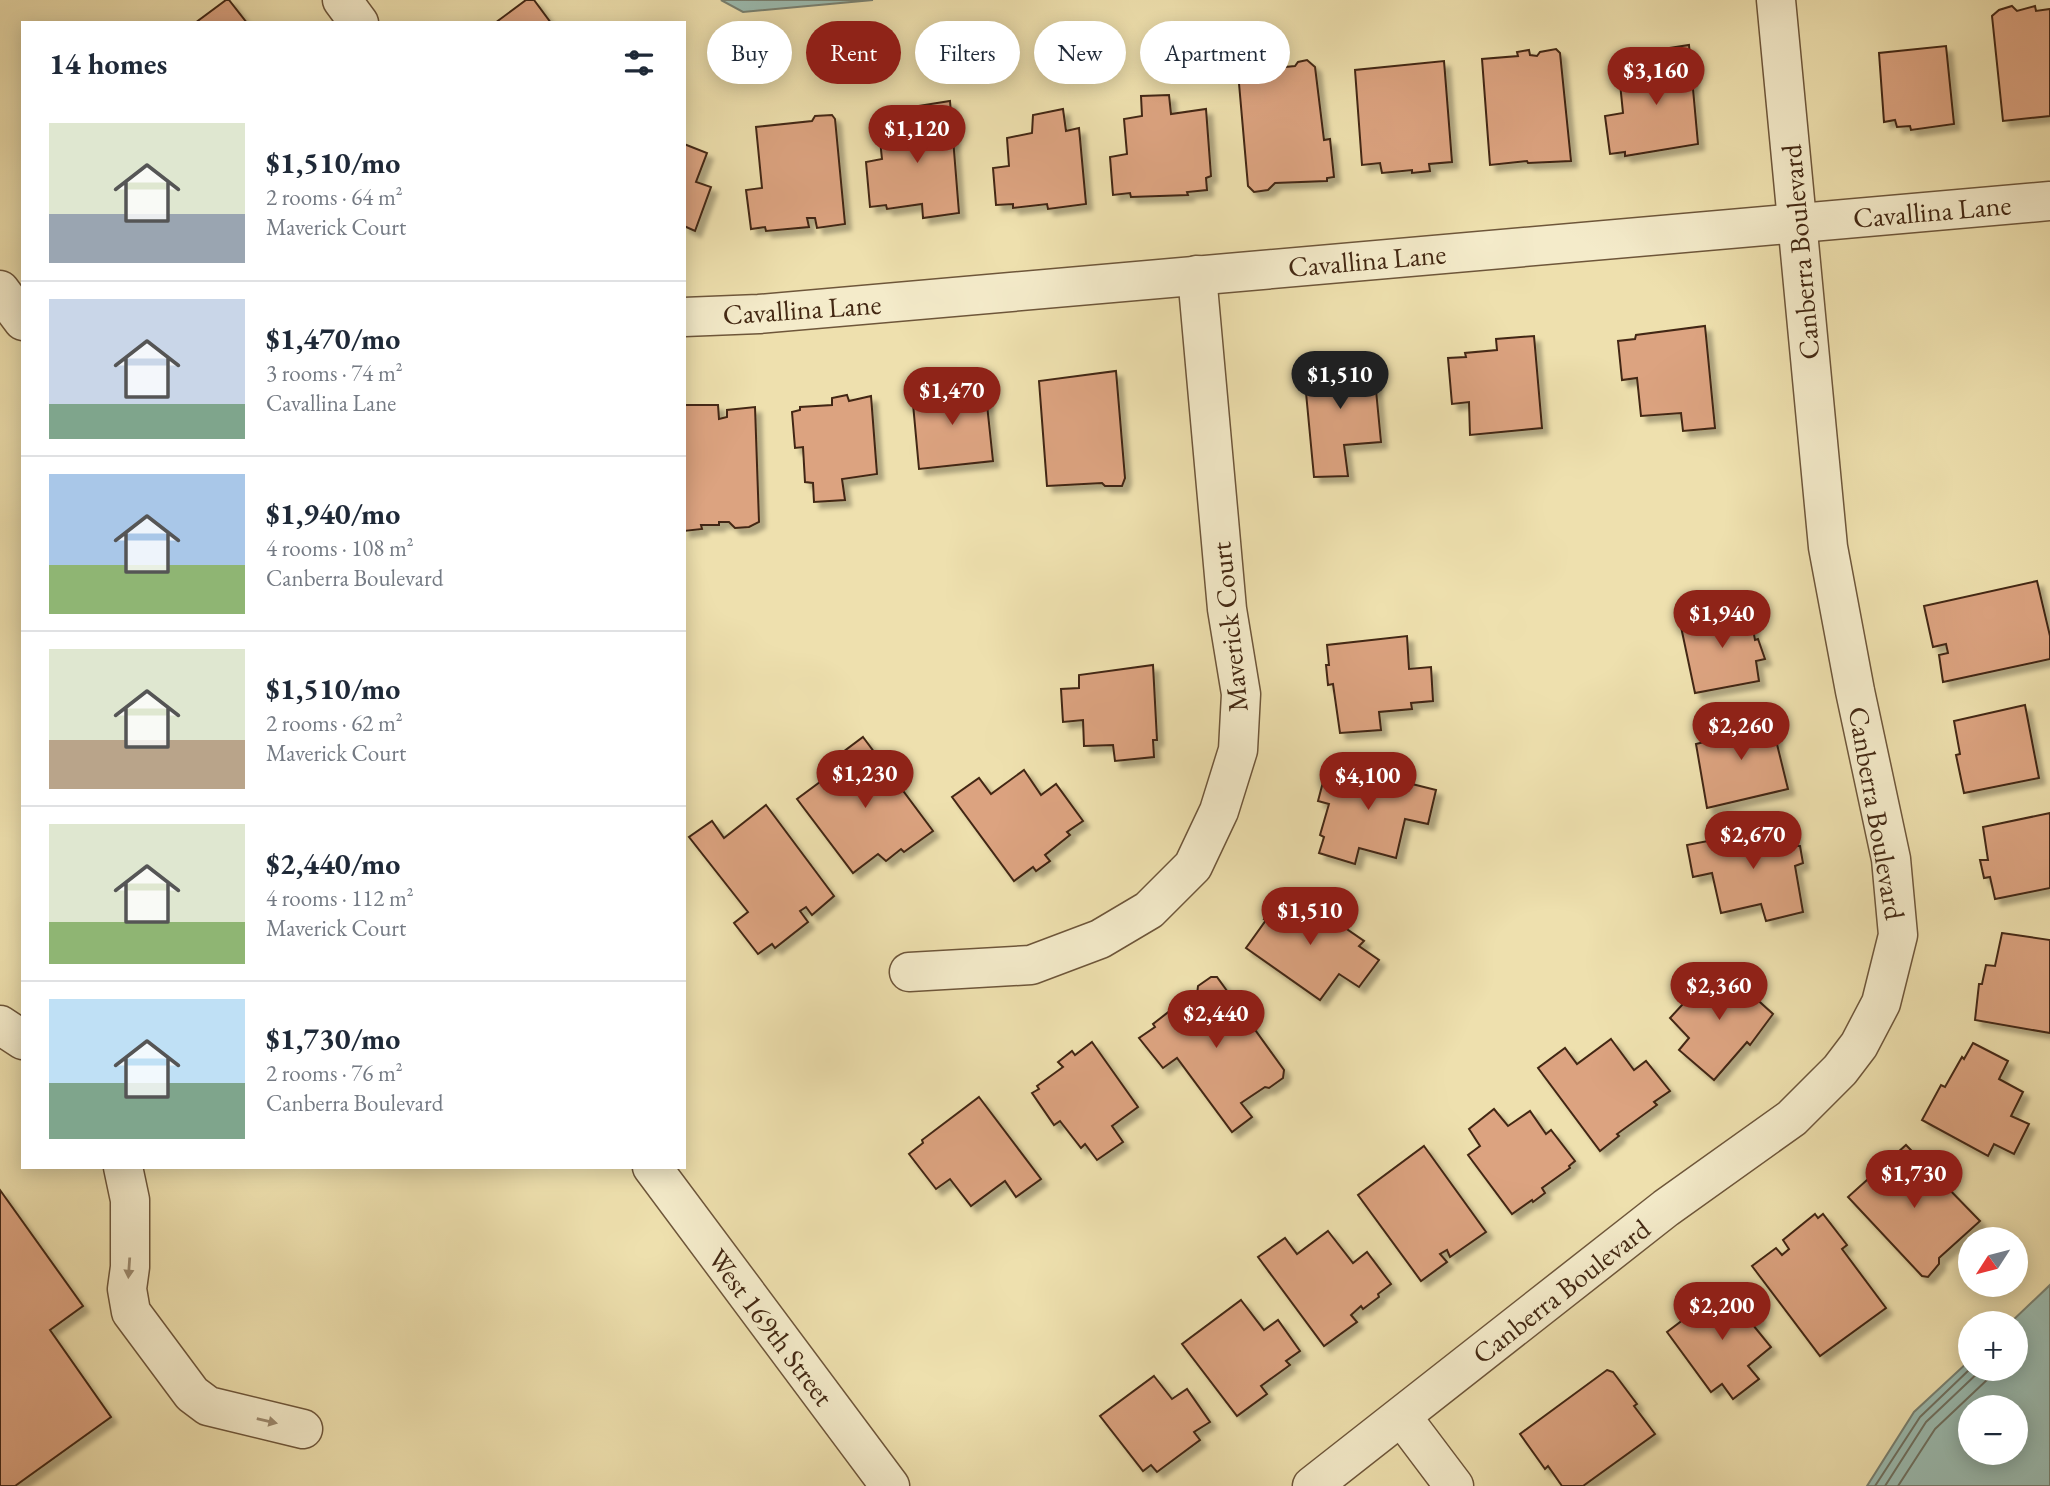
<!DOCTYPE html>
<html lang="en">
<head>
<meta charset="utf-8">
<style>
  body { margin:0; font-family:"EB Garamond",serif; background:#f2f2f3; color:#1f2937; height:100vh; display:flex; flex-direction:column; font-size:26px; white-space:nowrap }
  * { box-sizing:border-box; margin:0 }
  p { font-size:23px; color:#747a83 }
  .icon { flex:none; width:38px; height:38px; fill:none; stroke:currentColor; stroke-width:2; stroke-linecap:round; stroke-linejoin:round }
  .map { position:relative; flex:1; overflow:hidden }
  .side { position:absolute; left:21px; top:21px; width:665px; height:1148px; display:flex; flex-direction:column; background:#fff; border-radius:0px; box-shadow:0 4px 18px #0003 }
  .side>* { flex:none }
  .top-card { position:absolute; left:707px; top:21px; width:665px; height:63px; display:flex; gap:14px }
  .needle { width:46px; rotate:234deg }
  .fabs { position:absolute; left:1958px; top:1227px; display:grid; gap:14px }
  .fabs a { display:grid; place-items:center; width:70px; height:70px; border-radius:50%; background:#fff; box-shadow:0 4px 18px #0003; font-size:35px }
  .price { position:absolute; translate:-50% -60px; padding:0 16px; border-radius:24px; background:#8f2418; color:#fff; font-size:23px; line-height:46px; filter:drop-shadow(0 2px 4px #0008) }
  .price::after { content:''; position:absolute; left:50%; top:42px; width:21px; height:16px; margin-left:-10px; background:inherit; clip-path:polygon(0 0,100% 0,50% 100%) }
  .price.current { background:#222; color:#fff }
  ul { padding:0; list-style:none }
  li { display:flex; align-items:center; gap:21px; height:175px; padding:0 28px }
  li+li { border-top:2px solid #e0e1e3 }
  li span { display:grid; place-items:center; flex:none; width:196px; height:140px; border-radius:0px; color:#555 }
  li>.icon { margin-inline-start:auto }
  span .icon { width:84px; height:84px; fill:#fffc; stroke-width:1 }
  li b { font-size:30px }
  h2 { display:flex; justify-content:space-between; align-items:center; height:84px; padding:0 28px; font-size:30px }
  .pill { padding:0 24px; border-radius:32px; background:#fff; box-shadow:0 4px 18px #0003; font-size:24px; line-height:63px }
  .pill.current { background:#8f2418; color:#fff }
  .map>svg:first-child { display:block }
  .water { fill:#9bbcb1; stroke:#788172; stroke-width:2; fill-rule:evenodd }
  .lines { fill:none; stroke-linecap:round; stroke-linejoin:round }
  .shore { stroke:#6f7262; stroke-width:2 }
  .building { fill:#dca380; stroke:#432813; stroke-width:2; filter:url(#shadow) }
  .minor-casing { stroke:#6e563a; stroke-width:41 }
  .minor { stroke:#f4ebca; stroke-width:38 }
  .oneway { fill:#9c8a6e }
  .labels { text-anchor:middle; stroke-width:5; stroke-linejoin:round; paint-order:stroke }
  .street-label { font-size:28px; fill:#432813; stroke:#f4ebca }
</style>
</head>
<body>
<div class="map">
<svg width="2050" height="1486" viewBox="0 0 2050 1486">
  <defs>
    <filter id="shadow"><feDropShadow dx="6" dy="6" stdDeviation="2" flood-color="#0004"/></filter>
  </defs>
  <rect width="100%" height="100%" fill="#eee0ae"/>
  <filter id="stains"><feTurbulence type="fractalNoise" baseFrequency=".00286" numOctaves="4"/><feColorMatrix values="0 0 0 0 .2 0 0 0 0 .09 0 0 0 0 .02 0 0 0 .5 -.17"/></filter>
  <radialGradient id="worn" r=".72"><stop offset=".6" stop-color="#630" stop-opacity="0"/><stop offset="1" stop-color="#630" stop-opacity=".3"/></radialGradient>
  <g class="water">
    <polygon points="721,0 873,0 743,12"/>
    <path d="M2050 1285V1486H1867L1914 1412 1970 1360V1368H2016V1323H2010ZM1970 1407H2016V1452H1970Z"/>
  </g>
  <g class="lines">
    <g class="shore">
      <polyline points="1875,1486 1920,1417 1971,1368"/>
      <polyline points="1885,1486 1926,1422 1983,1368"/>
      <polyline points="1898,1486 1935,1429 1989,1378 1995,1368"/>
    </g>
  </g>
  <g class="building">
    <polygon points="226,0 229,0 247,23 195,23"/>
    <polygon points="526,0 534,0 551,23 495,23"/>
    <polygon points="2012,6 2017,11 2035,6 2036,11 2050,9 2050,116 2003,121 1992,16 1999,10"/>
    <polygon points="1689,45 1698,144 1625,156 1625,152 1610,154 1605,116 1623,113 1619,73 1658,68 1656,50"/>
    <polygon points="1946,46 1954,124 1911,130 1910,126 1897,127 1895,120 1884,122 1879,53"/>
    <polygon points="1556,49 1560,53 1571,161 1528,163 1527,161 1490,165 1482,59 1518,56 1517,52 1529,50 1530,55 1537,56 1540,52"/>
    <polygon points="1307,60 1315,67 1324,140 1330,139 1334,177 1327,178 1327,181 1275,183 1268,190 1254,192 1248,186 1238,72 1244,68 1262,65 1265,69 1295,66 1298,62"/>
    <polygon points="1444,61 1452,162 1429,164 1430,171 1412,173 1412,170 1382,173 1380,163 1362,165 1355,70"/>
    <polygon points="1169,95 1171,114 1206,109 1211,176 1206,178 1207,190 1187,192 1188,195 1131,197 1130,193 1113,195 1110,157 1127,154 1124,119 1142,116 1141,96"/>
    <polygon points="950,101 959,213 923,218 922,204 887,209 886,205 870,207 866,162 882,159 879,131 920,121 918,106"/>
    <polygon points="1063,109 1066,131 1079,128 1086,204 1048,209 1047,204 1013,208 1013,204 996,205 993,168 1009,166 1007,138 1032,133 1033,115"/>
    <polygon points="832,115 835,119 845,224 817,228 815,218 807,218 809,227 766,231 765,227 751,229 746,190 762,188 756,127 812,121 815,116"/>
    <polygon points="684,144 707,153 696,182 711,187 695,231 684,226"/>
    <polygon points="1705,326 1715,428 1683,431 1681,413 1641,416 1637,378 1622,380 1618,341 1635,339 1636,335"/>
    <polygon points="1534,336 1542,428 1470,435 1469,402 1452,404 1448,358 1466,357 1465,353 1497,350 1496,339"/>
    <polygon points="1336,354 1338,363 1373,359 1381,442 1344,445 1348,476 1314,477 1303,361"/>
    <polygon points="1116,371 1125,478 1122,486 1105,486 1102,483 1047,486 1039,381"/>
    <polygon points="965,384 966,389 985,386 993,461 919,469 912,393 948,392 947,387"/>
    <polygon points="847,395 849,401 871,396 877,474 842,479 845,500 814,502 813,483 805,482 803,447 795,448 792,412 800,410 800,407 832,405 832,398"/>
    <polygon points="684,405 718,405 719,419 727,417 727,410 755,407 759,522 749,527 735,528 729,522 719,522 719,525 701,525 702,529 684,531"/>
    <polygon points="2037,581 2050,636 2050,659 1943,682 1939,655 1948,653 1946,644 1933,647 1924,606"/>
    <polygon points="1749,608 1755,640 1758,639 1765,659 1756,661 1759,681 1695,693 1680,622"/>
    <polygon points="1407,636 1409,669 1431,667 1433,701 1411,703 1412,709 1379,712 1381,730 1340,733 1333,684 1328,685 1326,665 1329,665 1327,645"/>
    <polygon points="1153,665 1157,740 1153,740 1154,757 1115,761 1113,745 1084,746 1083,720 1063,722 1061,689 1079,688 1079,675"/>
    <polygon points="2025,705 2039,778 1964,793 1956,755 1960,754 1954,721"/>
    <polygon points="1762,711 1764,730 1773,728 1788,789 1707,808 1696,744 1728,736 1725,719"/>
    <polygon points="863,737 933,831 904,852 901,849 886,861 878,854 853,873 797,799 824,779 827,785 848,767 839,755"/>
    <polygon points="1328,763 1436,790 1428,824 1405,819 1396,858 1359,848 1355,864 1319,853 1324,837 1320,835 1329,804 1318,801"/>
    <polygon points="1024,770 1041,795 1056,784 1083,821 1067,832 1070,835 1045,855 1050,861 1036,871 1033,867 1014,881 952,797 979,778 991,794"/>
    <polygon points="766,805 834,896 812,915 806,907 800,911 808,922 775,948 772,944 758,954 734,923 748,912 689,837 712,821 724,838"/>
    <polygon points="2050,813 2050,888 1995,899 1990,877 1984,878 1980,860 1988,860 1983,827"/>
    <polygon points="1792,825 1796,846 1800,846 1803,863 1795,866 1803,912 1766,921 1761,904 1721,913 1712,873 1693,877 1687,845"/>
    <polygon points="1290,890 1364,941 1359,946 1379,960 1359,987 1339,974 1320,1000 1246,948 1266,920 1264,919 1273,905 1276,908"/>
    <polygon points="2002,933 2050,940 2050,1033 1975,1020 1979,984 1982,984 1986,965 1995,966"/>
    <polygon points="1719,965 1773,1014 1750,1045 1747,1042 1714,1080 1679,1050 1689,1038 1670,1018"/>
    <polygon points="1211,977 1217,977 1284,1070 1283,1078 1269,1088 1265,1087 1241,1103 1252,1117 1232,1132 1177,1058 1163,1068 1139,1038 1155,1027 1153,1024 1185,999 1187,1002 1197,995 1198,986"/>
    <polygon points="1611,1039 1634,1070 1646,1061 1670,1091 1654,1102 1657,1105 1617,1134 1619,1136 1600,1151 1538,1068 1565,1048 1577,1064"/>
    <polygon points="1092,1042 1138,1107 1112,1126 1123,1142 1097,1160 1085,1144 1081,1148 1060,1121 1054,1125 1032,1093 1039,1089 1037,1086 1063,1067 1058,1062 1072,1051 1075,1055"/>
    <polygon points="1973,1043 2008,1061 1999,1079 2023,1092 2011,1116 2029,1124 2014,1154 1994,1144 1988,1156 1922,1120 1941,1085 1945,1087 1962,1057 1964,1059"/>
    <polygon points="979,1097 1041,1179 1016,1197 1005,1181 971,1206 950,1179 936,1189 909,1154 923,1143 922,1140"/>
    <polygon points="1494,1109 1508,1126 1530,1111 1546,1134 1551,1130 1575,1161 1569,1166 1570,1168 1542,1188 1545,1193 1533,1202 1532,1200 1512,1214 1468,1155 1480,1146 1469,1129"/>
    <polygon points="1906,1145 1980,1221 1939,1258 1939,1264 1928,1277 1922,1276 1848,1197"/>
    <polygon points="1424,1146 1486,1232 1450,1257 1447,1250 1440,1254 1447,1262 1421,1281 1358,1195"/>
    <polygon points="0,1190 83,1306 50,1330 111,1417 15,1486 0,1486"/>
    <polygon points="1815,1214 1818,1218 1823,1214 1847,1245 1842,1249 1886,1308 1820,1356 1752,1266 1776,1248 1782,1255 1789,1249 1783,1240"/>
    <polygon points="1328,1231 1353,1263 1367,1252 1391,1284 1378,1294 1379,1297 1363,1309 1361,1306 1351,1315 1357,1322 1324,1346 1258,1257 1285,1238 1297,1254"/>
    <polygon points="1736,1288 1760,1319 1753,1325 1771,1347 1748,1366 1759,1379 1733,1399 1722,1384 1711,1392 1667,1332 1684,1319 1682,1316 1697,1306 1700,1310 1727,1291 1729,1293"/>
    <polygon points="1241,1300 1264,1330 1278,1320 1300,1351 1286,1361 1290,1365 1261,1386 1267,1394 1237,1416 1182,1344"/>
    <polygon points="1607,1370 1613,1372 1637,1404 1634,1406 1655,1434 1583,1486 1562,1486 1548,1466 1545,1469 1520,1434"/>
    <polygon points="1154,1376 1172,1399 1187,1389 1210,1422 1194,1432 1200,1440 1157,1472 1151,1465 1143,1471 1100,1416"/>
  </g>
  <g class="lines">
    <g class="minor-casing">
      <g id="minor">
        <polyline points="342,0 359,23"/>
        <polyline points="0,290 23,321"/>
        <polyline points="684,317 759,314 2050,201"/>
        <polyline points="909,972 1031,965 1100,939 1149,910 1193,866 1219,811 1238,750 1241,694 1227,609 1197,275"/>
        <polyline points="0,1025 23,1040"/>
        <polyline points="123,1167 130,1200 130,1267 127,1289 131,1312 192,1394 208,1406 303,1429"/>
        <polyline points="652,1167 890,1486"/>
        <polyline points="1402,1417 1454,1486"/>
        <polyline points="1312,1486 1666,1208 1792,1118 1840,1070 1859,1045 1881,1003 1898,935 1891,859 1855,691 1828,547 1776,0"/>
      </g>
    </g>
    <use href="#minor" class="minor"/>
  </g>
  <defs><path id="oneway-solid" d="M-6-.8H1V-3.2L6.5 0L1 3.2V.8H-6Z" transform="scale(1.75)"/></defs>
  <g class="oneway">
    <use href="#oneway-solid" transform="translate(129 1268) rotate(94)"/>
    <use href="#oneway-solid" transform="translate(267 1421) rotate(13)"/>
  </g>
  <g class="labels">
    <g class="street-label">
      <text transform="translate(1932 211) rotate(-5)" y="10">Cavallina Lane</text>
      <text transform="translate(1800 252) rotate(-95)" y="10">Canberra Boulevard</text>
      <text transform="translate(1367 260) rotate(-5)" y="10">Cavallina Lane</text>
      <text transform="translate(802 309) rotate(-4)" y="10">Cavallina Lane</text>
      <text transform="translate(1229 627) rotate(-96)" y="10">Maverick Court</text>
      <text transform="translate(1877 813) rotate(80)" y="10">Canberra Boulevard</text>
      <text transform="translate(1561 1291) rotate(-38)" y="10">Canberra Boulevard</text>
      <text transform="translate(771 1327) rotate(53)" y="10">West 169th Street</text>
    </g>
  </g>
  <rect width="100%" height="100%" filter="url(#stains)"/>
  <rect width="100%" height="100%" fill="url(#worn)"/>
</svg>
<div class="fabs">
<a><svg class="needle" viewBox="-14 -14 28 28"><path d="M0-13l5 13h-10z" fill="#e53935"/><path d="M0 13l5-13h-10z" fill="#747a83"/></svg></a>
<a>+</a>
<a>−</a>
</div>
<b class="price" style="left:1656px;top:107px">$3,160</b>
<b class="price" style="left:917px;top:165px">$1,120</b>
<b class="price current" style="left:1340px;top:411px">$1,510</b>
<b class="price" style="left:952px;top:427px">$1,470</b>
<b class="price" style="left:1722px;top:650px">$1,940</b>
<b class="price" style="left:1741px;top:762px">$2,260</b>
<b class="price" style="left:865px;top:810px">$1,230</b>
<b class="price" style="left:1368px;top:812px">$4,100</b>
<b class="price" style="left:1753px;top:871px">$2,670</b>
<b class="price" style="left:1310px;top:947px">$1,510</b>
<b class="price" style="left:1719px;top:1022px">$2,360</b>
<b class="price" style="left:1216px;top:1050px">$2,440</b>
<b class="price" style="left:1914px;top:1210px">$1,730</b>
<b class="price" style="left:1722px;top:1342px">$2,200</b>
<div class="top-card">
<a class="pill">Buy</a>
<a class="pill current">Rent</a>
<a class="pill">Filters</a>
<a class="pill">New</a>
<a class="pill">Apartment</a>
</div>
<section class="side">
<h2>14 homes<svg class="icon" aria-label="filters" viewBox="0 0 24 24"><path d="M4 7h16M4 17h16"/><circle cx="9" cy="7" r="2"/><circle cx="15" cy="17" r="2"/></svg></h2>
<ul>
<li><span style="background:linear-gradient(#dfe7d0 65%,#9aa5b1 0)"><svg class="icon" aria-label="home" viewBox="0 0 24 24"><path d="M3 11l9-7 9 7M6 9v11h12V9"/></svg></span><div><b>$1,510/mo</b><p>2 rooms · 64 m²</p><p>Maverick Court</p></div></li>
<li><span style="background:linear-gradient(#c9d6e8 75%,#7fa58c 0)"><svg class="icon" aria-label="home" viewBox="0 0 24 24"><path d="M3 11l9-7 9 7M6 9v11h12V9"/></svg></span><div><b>$1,470/mo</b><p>3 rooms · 74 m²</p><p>Cavallina Lane</p></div></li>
<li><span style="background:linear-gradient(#a9c7e8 65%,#8fb573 0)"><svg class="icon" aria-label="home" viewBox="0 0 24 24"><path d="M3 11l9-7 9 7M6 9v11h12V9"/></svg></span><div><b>$1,940/mo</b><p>4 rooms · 108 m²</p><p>Canberra Boulevard</p></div></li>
<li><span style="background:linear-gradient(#dfe7d0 65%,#b9a48a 0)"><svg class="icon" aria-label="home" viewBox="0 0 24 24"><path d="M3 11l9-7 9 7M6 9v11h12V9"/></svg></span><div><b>$1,510/mo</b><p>2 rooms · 62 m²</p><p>Maverick Court</p></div></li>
<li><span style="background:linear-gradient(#dfe7d0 70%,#8fb573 0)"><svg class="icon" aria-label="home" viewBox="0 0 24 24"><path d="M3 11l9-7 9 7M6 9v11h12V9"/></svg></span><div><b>$2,440/mo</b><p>4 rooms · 112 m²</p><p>Maverick Court</p></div></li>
<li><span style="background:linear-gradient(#bfe0f5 60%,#7fa58c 0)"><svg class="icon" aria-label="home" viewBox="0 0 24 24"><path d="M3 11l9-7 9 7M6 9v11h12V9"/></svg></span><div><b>$1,730/mo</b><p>2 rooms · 76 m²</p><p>Canberra Boulevard</p></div></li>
</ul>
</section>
</div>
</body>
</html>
